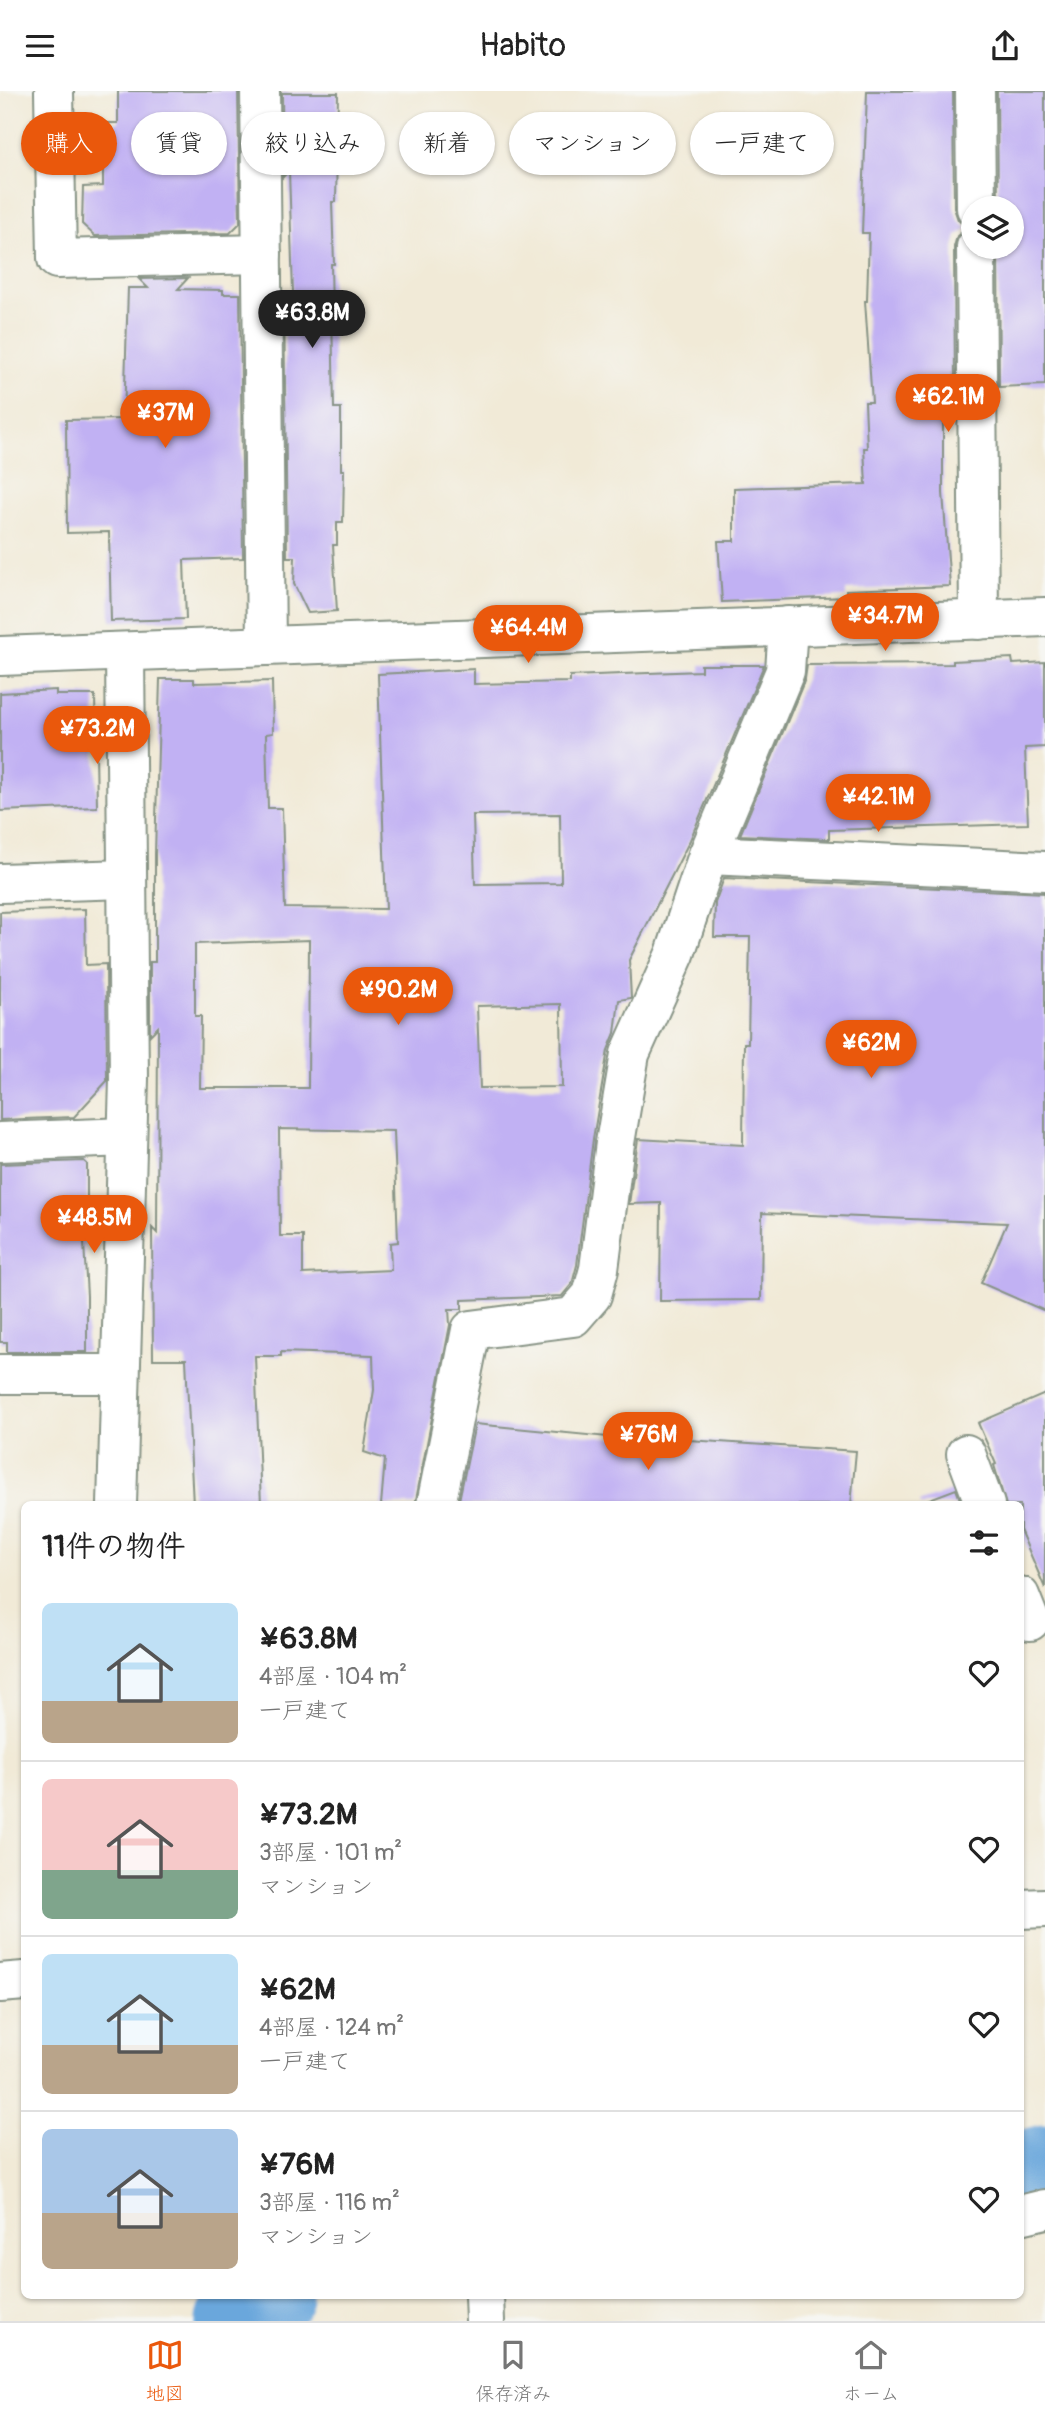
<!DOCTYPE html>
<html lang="ja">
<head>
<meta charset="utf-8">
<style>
  body { margin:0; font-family:Pangolin,"Klee One",sans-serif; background:#f2f2f2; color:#222; height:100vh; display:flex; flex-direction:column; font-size:26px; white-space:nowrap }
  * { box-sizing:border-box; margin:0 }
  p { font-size:23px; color:#767676 }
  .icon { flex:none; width:38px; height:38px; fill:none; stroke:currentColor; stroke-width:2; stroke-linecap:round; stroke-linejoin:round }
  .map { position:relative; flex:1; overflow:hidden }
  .side { position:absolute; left:21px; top:1410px; width:1003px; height:798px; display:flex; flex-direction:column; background:#fff; border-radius:10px; box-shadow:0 2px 5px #0004 }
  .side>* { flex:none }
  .banner { position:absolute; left:21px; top:21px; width:1004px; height:63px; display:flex; gap:14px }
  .tools { position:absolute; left:961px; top:105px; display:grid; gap:14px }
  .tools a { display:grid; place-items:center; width:63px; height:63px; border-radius:50%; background:#fff; box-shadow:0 2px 5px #0004; font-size:35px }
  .price { position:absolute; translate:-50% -60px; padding:0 16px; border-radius:24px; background:#ea580c; color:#fff; font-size:23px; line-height:46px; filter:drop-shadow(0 2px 4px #0008) }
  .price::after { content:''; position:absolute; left:50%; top:42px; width:21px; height:16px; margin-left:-10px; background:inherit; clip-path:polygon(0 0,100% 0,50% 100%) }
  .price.active { background:#222; color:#fff }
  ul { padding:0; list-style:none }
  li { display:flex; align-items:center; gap:21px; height:175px; padding:0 21px }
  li+li { border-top:2px solid #e0e0e0 }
  li span { display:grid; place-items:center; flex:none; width:196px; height:140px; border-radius:10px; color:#555 }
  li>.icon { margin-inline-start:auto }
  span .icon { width:84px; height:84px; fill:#fffc; stroke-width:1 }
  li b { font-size:30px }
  h2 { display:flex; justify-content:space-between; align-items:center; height:84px; padding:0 21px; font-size:30px }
  .chip { padding:0 24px; border-radius:32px; background:#fff; box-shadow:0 2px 5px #0004; font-size:24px; line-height:63px }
  .chip.active { background:#ea580c; color:#fff }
  header { display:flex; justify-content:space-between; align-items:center; height:91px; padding:0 21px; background:#fff; font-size:32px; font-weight:600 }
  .tab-bar { display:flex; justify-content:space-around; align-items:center; height:98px; border-top:2px solid #e0e0e0; background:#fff; font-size:19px; color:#767676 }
  .tab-bar a { display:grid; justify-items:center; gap:4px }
  .tab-bar .active { color:#ea580c }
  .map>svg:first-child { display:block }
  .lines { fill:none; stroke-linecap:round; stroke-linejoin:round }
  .river { stroke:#6aa7dc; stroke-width:79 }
  .building { fill:#c1b1f3; fill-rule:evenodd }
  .minor-casing { stroke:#889486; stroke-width:42 }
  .minor { stroke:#fff; stroke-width:38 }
</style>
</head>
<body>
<header><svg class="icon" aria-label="menu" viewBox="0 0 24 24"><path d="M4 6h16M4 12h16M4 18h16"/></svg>Habito<svg class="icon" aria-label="share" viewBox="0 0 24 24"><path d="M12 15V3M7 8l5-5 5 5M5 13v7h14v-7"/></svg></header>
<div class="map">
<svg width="1045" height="2230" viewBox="0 0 1045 2230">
  <rect width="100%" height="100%" fill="#f6f6f2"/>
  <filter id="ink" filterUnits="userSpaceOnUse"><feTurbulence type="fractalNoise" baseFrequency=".0143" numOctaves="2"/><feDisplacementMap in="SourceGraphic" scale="14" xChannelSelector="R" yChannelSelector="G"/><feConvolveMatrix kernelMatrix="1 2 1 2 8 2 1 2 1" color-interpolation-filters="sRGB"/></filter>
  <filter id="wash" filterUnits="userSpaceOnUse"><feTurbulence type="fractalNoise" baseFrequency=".00686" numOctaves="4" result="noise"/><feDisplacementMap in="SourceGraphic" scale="28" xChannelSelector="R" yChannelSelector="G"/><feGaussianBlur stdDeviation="1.57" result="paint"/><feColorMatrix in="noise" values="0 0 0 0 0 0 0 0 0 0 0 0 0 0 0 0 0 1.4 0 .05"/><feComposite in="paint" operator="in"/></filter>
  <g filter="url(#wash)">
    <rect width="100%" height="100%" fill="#f1ead7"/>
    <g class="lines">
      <g class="river">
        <polyline points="1020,2080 1045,2073"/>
        <polyline points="235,2230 273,2205"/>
      </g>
    </g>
    <g id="blocks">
      <g class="building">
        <polygon points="118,0 238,0 240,132 230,142 95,145 82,133 83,96 103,95 103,32 118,32"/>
        <polygon points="867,0 953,0 954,117 958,129 967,137 957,145 954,156 955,298 943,299 943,402 950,495 846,499 846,506 722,511 718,450 734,450 734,397 866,393 864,357 867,357 865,311 872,311 865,210 867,210 869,142 862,142"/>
        <polygon points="997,0 1045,0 1045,294 999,296 998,156 1012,156 1012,117 998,117"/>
        <polygon points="282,2 338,2 336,111 332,111 334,173 331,173 334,317 341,317 341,379 344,379 343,431 337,431 337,454 333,454 337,520 308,522 294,493 295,466 287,466 284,202 293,202 289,80 283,86"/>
        <polygon points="188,187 178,198 223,199 223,203 240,203 243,467 184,469 186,528 111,530 109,441 67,442 66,329 124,328 128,197 148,197 139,188"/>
        <polygon points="1012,567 1013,573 1045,571 1045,656 1025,657 1028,733 829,739 829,748 740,744 805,588 807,574 953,573 953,570"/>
        <path d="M701 574H764L690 749 629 869 631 907 619 909 615 942 608 959 593 1048 577 1174 572 1193 562 1205 462 1209V1218H449L450 1234 415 1414H381L385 1368 364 1361 374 1299 373 1264 281 1261V1265H255L261 1414H193L186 1268H153L152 1137 157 1142 158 936 150 944V871H155V763L160 588H194V592L272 590 273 642 266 643 268 717H282L285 817 386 818 378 583 474 578V593L570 591V585L701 580ZM560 723 561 792 475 793 473 724ZM309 849 308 997H200L201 925H195V853ZM561 913 562 996 480 997 477 915ZM279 1038 394 1040 398 1151 390 1152 391 1179 303 1183V1145H280Z"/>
        <polygon points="56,599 56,604 95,604 97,716 0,720 0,602"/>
        <polygon points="724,787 1045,802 1045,1220 981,1192 1007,1132 762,1122 761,1209 660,1210 661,1112 629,1113 638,1048 743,1054 744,952 748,952 750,846 714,846 715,812"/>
        <polygon points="85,818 86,874 106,873 107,990 74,1026 0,1029 0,821"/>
        <polygon points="84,1070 87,1073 87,1134 83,1134 87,1205 87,1261 7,1261 7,1251 0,1251 0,1073"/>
        <polygon points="1045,1303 1045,1497 1020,1439 1020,1414 1006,1414 994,1374 996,1373 978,1332"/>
        <polygon points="475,1333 628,1348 628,1345 856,1360 851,1414 458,1414"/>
        <polygon points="956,1398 962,1414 920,1414 919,1412"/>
      </g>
    </g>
  </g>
  <g filter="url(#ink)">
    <use href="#blocks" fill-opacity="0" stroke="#889486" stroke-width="2"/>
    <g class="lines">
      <g class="minor-casing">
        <g id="minor">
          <polyline points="54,0 57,168 262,163"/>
          <polyline points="260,0 266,555"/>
          <polyline points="975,0 976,117"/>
          <polyline points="976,156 979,529"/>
          <polyline points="0,565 1045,526"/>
          <polyline points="708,764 1045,780"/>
          <polyline points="0,792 127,788"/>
          <polyline points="0,1051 127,1046"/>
          <polyline points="0,1283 120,1283"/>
          <polyline points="966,1363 985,1414"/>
          <polyline points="117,1414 129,988 125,562"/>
          <polyline points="436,1414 471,1239 573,1226 592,1204 599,1178 615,1052 630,963 675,863 708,764 785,580 788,535"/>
          <polyline points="1020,1505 1030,1530"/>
          <polyline points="1020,1818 1045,1817"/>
          <polyline points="0,1892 24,1890"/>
          <polyline points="1020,2124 1045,2118"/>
          <polyline points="484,2205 485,2230"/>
        </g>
      </g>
      <use href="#minor" class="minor"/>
    </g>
  </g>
</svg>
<div class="tools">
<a><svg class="icon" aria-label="layers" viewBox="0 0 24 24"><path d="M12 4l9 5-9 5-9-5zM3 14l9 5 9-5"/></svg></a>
</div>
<b class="price active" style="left:312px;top:259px">¥63.8M</b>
<b class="price" style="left:948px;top:343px">¥62.1M</b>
<b class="price" style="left:165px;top:359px">¥37M</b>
<b class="price" style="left:885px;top:562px">¥34.7M</b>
<b class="price" style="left:528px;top:574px">¥64.4M</b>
<b class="price" style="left:97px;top:675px">¥73.2M</b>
<b class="price" style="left:878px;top:743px">¥42.1M</b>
<b class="price" style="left:398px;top:936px">¥90.2M</b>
<b class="price" style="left:871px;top:989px">¥62M</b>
<b class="price" style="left:94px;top:1164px">¥48.5M</b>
<b class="price" style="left:648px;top:1381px">¥76M</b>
<div class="banner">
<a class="chip active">購入</a>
<a class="chip">賃貸</a>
<a class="chip">絞り込み</a>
<a class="chip">新着</a>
<a class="chip">マンション</a>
<a class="chip">一戸建て</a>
</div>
<section class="side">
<h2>11件の物件<svg class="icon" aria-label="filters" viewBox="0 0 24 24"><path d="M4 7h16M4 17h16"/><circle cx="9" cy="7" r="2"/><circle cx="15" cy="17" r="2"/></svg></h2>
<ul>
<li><span style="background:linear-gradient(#bfe0f5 70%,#b9a48a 0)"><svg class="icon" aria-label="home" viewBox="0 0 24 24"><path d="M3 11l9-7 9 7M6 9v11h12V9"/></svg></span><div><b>¥63.8M</b><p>4部屋 · 104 m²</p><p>一戸建て</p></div><svg class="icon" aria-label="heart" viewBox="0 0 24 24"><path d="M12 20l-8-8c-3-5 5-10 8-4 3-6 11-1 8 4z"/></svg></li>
<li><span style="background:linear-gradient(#f6c9c9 65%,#7fa58c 0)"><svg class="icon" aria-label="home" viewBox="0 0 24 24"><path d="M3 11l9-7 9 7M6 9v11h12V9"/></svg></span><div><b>¥73.2M</b><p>3部屋 · 101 m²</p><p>マンション</p></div><svg class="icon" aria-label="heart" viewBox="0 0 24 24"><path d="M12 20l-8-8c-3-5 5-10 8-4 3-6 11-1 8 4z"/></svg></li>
<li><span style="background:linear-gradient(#bfe0f5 65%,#b9a48a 0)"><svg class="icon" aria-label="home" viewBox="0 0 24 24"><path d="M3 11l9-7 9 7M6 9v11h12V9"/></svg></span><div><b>¥62M</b><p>4部屋 · 124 m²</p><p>一戸建て</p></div><svg class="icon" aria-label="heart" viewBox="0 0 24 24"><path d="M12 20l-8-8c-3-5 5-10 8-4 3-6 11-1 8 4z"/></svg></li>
<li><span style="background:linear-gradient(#a9c7e8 60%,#b9a48a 0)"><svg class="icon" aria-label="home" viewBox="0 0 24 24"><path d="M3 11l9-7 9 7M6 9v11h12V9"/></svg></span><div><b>¥76M</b><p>3部屋 · 116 m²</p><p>マンション</p></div><svg class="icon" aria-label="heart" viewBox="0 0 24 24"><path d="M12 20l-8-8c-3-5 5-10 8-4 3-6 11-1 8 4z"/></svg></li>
</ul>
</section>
</div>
<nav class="tab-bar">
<a class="active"><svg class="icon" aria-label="map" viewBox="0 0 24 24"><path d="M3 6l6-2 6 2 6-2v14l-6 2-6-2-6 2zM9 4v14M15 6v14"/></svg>地図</a>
<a><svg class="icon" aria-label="saved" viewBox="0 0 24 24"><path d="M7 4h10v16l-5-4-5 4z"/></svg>保存済み</a>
<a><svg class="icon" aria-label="home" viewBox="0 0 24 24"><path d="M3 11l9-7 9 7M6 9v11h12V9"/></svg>ホーム</a>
</nav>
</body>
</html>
